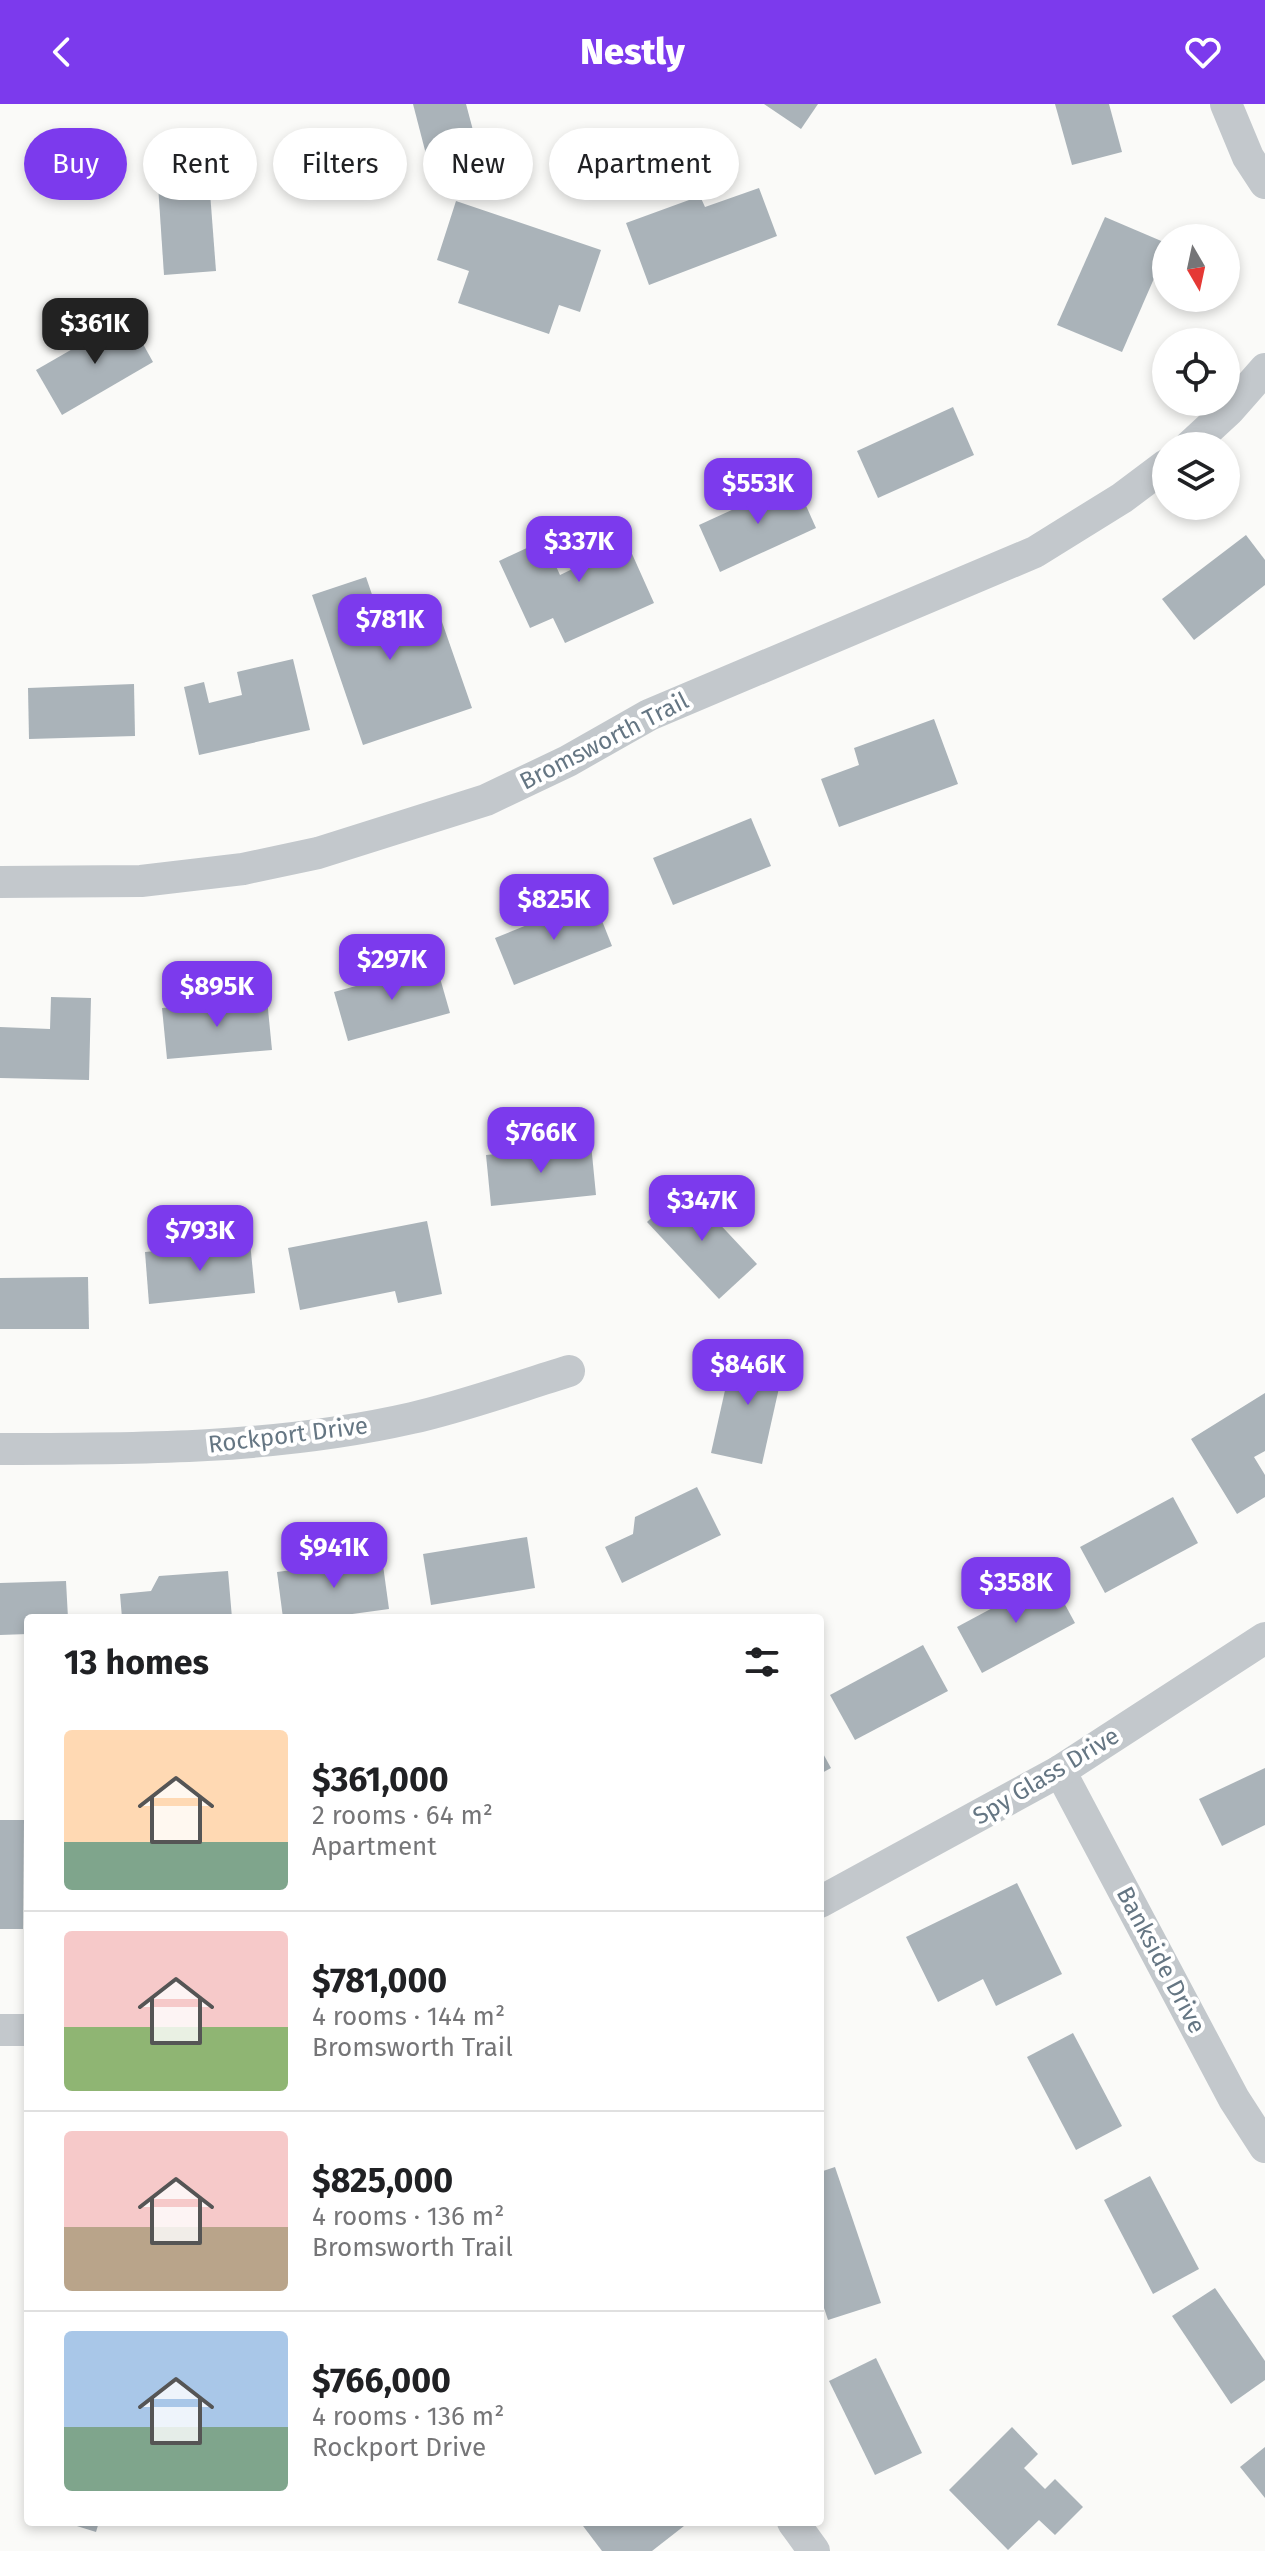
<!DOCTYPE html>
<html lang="en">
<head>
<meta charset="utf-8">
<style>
  body { margin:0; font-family:"Fira Sans",sans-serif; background:#f6f6f6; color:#202124; height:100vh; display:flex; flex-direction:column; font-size:30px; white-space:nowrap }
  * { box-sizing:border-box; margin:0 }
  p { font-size:26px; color:#757577 }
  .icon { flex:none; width:44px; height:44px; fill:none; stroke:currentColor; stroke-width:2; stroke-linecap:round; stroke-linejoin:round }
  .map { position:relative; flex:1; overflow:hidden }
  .drawer { position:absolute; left:24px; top:1510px; width:800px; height:912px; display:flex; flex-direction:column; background:#fff; border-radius:8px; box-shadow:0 4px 12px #0003 }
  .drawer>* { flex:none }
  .top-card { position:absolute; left:24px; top:24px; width:800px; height:72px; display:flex; gap:16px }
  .needle { width:52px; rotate:171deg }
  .tools { position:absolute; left:1152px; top:120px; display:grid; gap:16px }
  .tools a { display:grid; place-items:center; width:88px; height:88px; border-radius:50%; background:#fff; box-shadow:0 4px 12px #0003; font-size:40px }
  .price { position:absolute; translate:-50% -68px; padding:0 18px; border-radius:16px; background:#7c3aed; color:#fff; font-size:26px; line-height:52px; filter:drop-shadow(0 2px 4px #0008) }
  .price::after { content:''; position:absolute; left:50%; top:48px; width:24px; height:18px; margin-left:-12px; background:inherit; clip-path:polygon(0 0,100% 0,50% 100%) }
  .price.selected { background:#222; color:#fff }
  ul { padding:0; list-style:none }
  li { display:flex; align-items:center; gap:24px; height:200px; padding:0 40px }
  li+li { border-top:2px solid #e0e0e0 }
  li span { display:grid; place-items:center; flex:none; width:224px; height:160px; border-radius:8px; color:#555 }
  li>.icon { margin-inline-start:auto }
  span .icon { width:96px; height:96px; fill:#fffc; stroke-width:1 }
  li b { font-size:34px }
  h2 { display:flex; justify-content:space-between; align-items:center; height:96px; padding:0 40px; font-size:34px }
  .tag { padding:0 28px; border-radius:36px; background:#fff; box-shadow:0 4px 12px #0003; font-size:28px; line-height:72px }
  .tag.selected { background:#7c3aed; color:#fff }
  header { display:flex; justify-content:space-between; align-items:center; height:104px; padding:0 40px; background:#7c3aed; color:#fff; font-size:36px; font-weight:800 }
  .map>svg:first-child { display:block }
  .building { fill:#aab3b9 }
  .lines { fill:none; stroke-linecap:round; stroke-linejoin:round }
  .street { stroke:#c3c8cc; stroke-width:32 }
  .labels { text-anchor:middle; stroke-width:8; stroke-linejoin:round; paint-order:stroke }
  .street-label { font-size:24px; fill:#657683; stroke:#fff }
</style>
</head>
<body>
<header><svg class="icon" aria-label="back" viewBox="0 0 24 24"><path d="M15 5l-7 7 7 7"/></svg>Nestly<svg class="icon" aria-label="heart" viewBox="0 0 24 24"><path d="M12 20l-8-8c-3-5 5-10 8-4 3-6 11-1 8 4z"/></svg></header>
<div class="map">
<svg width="1265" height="2447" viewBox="0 0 1265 2447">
  <rect width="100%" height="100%" fill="#fafaf8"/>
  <g class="building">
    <polygon points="413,0 466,0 478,45 428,58"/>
    <polygon points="764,0 818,0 801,25"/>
    <polygon points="1055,0 1109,0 1122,48 1072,61"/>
    <polygon points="208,62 216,167 164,171 157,66"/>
    <polygon points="759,84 777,132 649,181 626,119 700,92 705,103"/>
    <polygon points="456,97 601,146 580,208 559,201 549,230 458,199 469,167 437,156"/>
    <polygon points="1105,113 1166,139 1166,147 1122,248 1057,221"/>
    <polygon points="128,213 153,258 62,311 36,266"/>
    <polygon points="953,303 974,351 878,394 857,347"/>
    <polygon points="795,377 816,424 720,468 699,421"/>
    <polygon points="616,414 654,499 565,539 553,514 530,524 499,457 544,436 560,471 587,458 575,433"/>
    <polygon points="1246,431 1265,456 1265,481 1194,536 1162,495"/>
    <polygon points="366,473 380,514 434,495 472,604 363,641 312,491"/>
    <polygon points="293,555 310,626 199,651 184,583 204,578 209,599 242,591 237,568"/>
    <polygon points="134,580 135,632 29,635 28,584"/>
    <polygon points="934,615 958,680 839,723 821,675 859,661 854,644"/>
    <polygon points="751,714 771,762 673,801 653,754"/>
    <polygon points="593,794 612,842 514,881 495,834"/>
    <polygon points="436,860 450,909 348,937 334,888"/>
    <polygon points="51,893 91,894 89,976 0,974 0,923 50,925"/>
    <polygon points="267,895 272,946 167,955 162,904"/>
    <polygon points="591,1040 596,1091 491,1102 486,1051"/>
    <polygon points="685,1083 757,1160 719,1195 647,1118"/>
    <polygon points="427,1117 442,1190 398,1199 395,1187 300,1206 288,1144"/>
    <polygon points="250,1138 255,1189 149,1200 145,1148"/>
    <polygon points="88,1173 89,1225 0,1225 0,1174"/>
    <polygon points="734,1246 785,1257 762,1360 711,1349"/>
    <polygon points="1265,1289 1265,1347 1254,1353 1265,1371 1265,1393 1237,1410 1191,1335"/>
    <polygon points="697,1383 721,1431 622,1479 605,1443 633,1430 635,1413"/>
    <polygon points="1173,1393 1198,1439 1105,1489 1080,1443"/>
    <polygon points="527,1433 535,1484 431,1501 423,1450"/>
    <polygon points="382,1454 389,1505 323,1514 283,1514 277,1468"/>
    <polygon points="228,1467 232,1514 122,1514 120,1490 151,1487 159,1472"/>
    <polygon points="1050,1473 1075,1519 982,1569 957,1523"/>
    <polygon points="66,1477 68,1514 28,1514 28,1530 0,1531 0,1479"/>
    <polygon points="923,1541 948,1587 855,1636 830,1591"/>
    <polygon points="820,1644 831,1664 820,1670"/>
    <polygon points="1265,1664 1265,1721 1222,1742 1199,1695"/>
    <polygon points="0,1716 24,1716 23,1825 0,1825"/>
    <polygon points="1017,1779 1062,1870 996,1902 983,1875 938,1898 906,1833"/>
    <polygon points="1073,1929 1122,2022 1076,2046 1027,1953"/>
    <polygon points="835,2063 881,2199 828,2216 820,2192 820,2068"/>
    <polygon points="1150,2072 1199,2165 1153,2190 1104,2096"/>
    <polygon points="1215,2184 1265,2257 1265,2276 1231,2300 1172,2212"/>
    <polygon points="876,2254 922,2349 875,2371 829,2277"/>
    <polygon points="1012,2323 1038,2350 1024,2364 1045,2385 1055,2375 1083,2403 1055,2431 1039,2416 1008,2446 949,2386"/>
    <polygon points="1265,2343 1265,2394 1240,2363"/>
    <polygon points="64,2418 99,2418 96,2428"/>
    <polygon points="580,2418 682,2418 684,2422 652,2447 602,2447"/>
  </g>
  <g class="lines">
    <g class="street">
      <polyline points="1226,0 1248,53 1265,79"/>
      <polyline points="1190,342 1229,306 1265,265"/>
      <polyline points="0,778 141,777 243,765 318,749 486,696 568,657 649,611 1035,448 1122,394 1166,361"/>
      <path d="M0 1345C138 1345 276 1345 412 1314 465 1302 517 1283 569 1267"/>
      <polyline points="1060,1667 1234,1995 1265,2043"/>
      <polyline points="820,1798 1060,1667 1265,1534"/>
      <polyline points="0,1926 28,1926"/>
      <polyline points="793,2418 814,2447"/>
    </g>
  </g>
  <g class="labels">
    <g class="street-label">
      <text transform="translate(604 637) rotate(-27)" y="8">Bromsworth Trail</text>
      <text transform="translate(288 1331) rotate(-7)" y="8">Rockport Drive</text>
      <text transform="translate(1046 1672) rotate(-31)" y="8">Spy Glass Drive</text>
      <text transform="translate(1161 1856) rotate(62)" y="8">Bankside Drive</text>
    </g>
  </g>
</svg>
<div class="tools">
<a><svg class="needle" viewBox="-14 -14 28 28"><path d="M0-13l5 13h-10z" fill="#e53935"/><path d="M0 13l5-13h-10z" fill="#757577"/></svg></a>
<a><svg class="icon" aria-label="locate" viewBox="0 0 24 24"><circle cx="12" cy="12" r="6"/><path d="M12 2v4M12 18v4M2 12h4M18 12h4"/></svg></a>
<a><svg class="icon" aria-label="layers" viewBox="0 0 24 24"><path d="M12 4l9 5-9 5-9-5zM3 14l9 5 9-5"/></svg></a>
</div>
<b class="price selected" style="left:95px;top:262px">$361K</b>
<b class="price" style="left:758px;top:422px">$553K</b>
<b class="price" style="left:579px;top:480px">$337K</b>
<b class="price" style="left:390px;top:558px">$781K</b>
<b class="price" style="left:554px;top:838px">$825K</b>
<b class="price" style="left:392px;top:898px">$297K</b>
<b class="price" style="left:217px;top:925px">$895K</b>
<b class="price" style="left:541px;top:1071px">$766K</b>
<b class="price" style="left:702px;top:1139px">$347K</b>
<b class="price" style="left:200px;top:1169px">$793K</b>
<b class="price" style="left:748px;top:1303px">$846K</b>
<b class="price" style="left:334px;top:1486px">$941K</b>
<b class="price" style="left:1016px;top:1521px">$358K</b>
<div class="top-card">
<a class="tag selected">Buy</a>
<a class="tag">Rent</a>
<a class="tag">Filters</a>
<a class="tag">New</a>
<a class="tag">Apartment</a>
</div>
<section class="drawer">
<h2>13 homes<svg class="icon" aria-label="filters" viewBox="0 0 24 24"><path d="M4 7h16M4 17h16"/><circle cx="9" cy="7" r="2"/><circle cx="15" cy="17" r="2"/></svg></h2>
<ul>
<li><span style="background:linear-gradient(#ffd9b3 70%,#7fa58c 0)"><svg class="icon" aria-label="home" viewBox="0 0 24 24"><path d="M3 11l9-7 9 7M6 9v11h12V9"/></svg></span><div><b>$361,000</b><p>2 rooms · 64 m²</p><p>Apartment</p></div></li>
<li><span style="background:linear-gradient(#f6c9c9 60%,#8fb573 0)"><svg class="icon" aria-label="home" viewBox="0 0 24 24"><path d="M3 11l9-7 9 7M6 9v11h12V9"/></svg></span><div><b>$781,000</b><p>4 rooms · 144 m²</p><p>Bromsworth Trail</p></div></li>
<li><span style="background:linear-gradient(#f6c9c9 60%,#b9a48a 0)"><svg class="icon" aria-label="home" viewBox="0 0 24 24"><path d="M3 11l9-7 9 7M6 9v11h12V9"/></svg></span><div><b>$825,000</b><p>4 rooms · 136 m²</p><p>Bromsworth Trail</p></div></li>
<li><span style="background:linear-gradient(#a9c7e8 60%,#7fa58c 0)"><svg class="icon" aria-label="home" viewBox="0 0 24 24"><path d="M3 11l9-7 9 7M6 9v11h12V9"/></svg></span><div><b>$766,000</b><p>4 rooms · 136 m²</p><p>Rockport Drive</p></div></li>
</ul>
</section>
</div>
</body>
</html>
